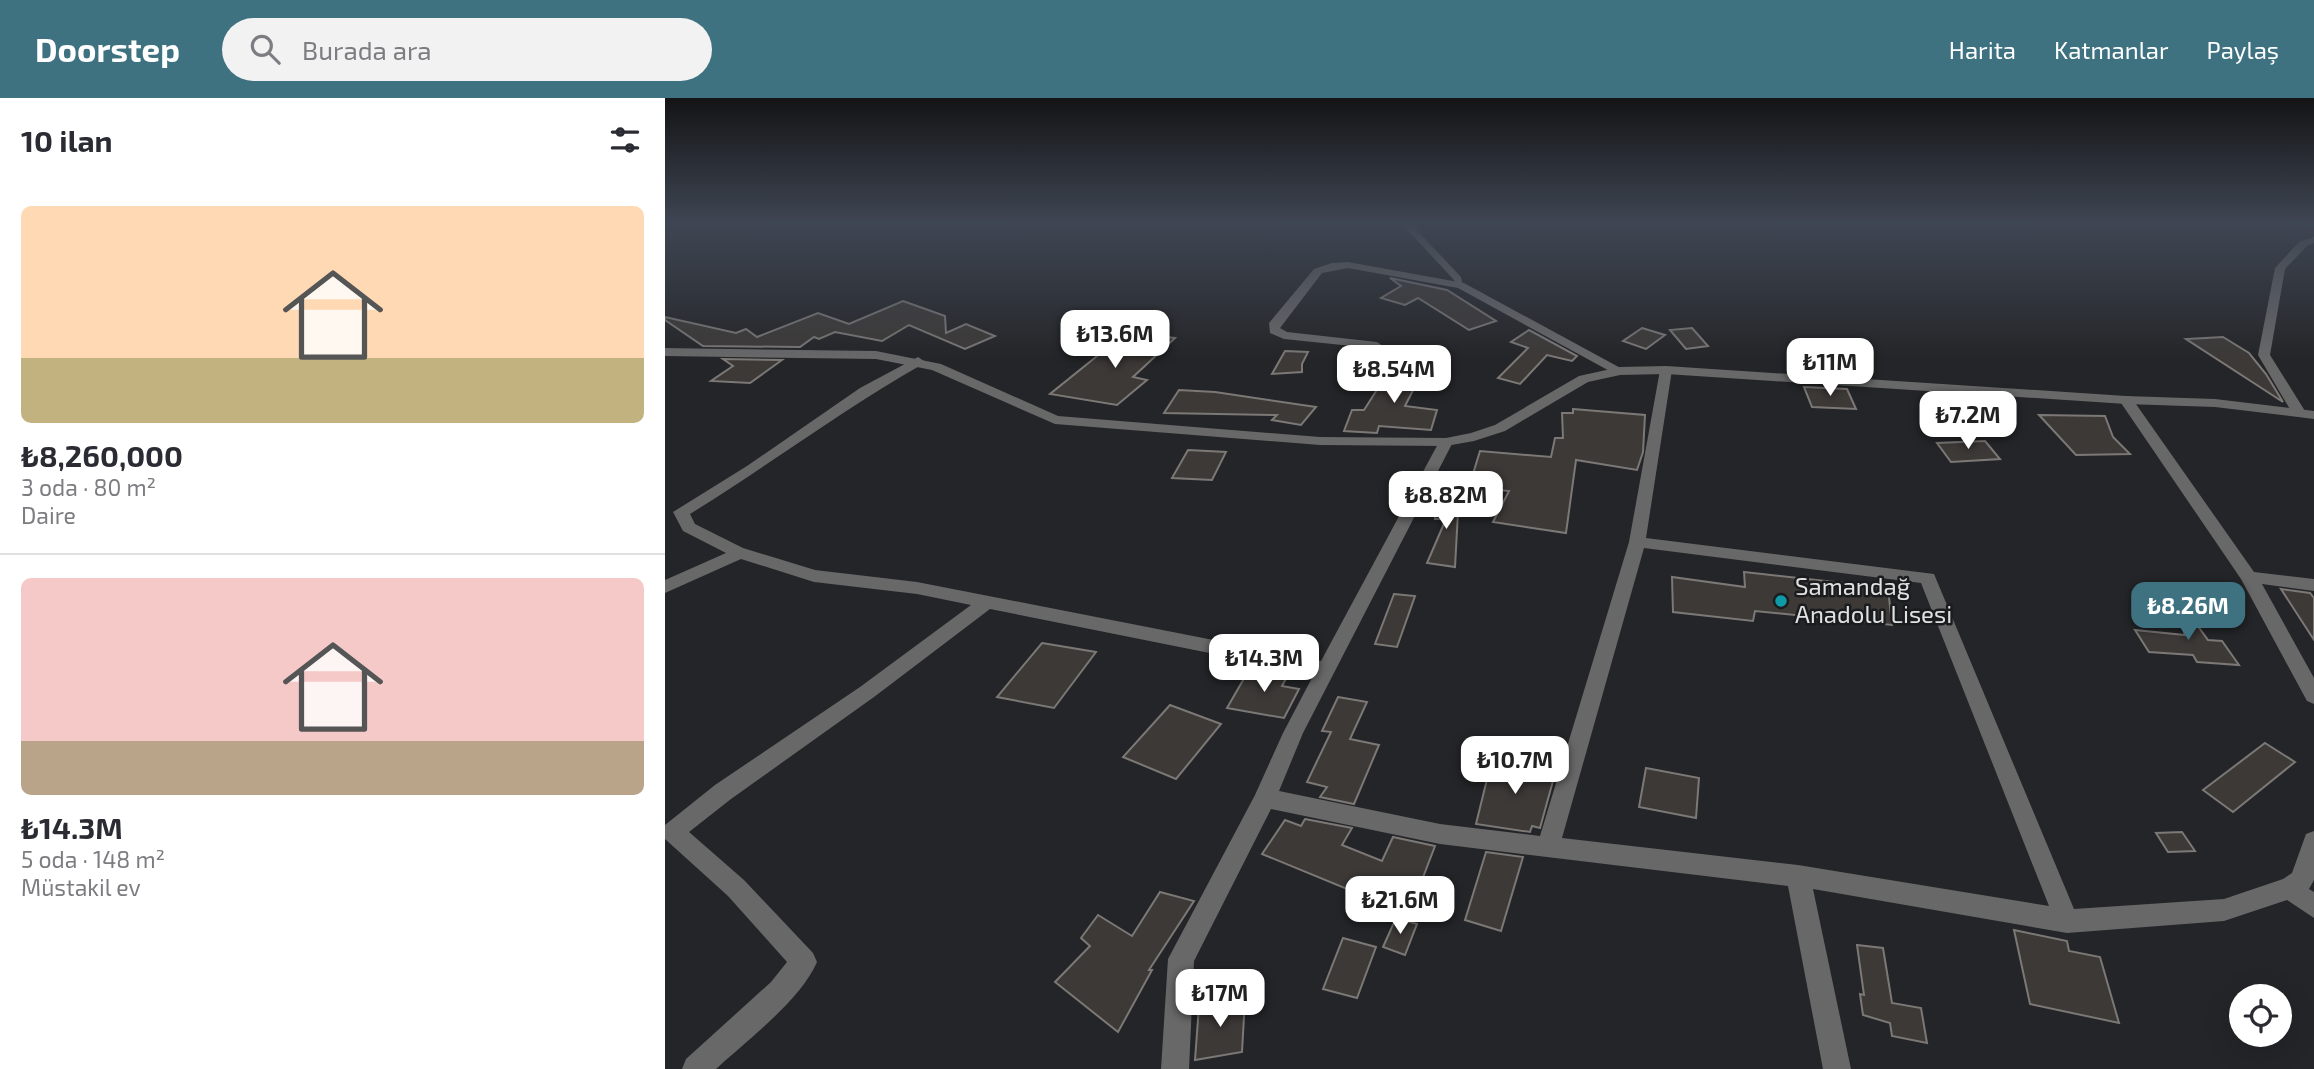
<!DOCTYPE html>
<html lang="tr">
<head>
<meta charset="utf-8">
<style>
  body { margin:0; font-family:"Exo 2",sans-serif; background:#f2f2f3; color:#2b2b33; height:100vh; display:flex; flex-direction:column; font-size:26px; white-space:nowrap }
  * { box-sizing:border-box; margin:0 }
  p { font-size:23px; color:#7c7c81 }
  .icon { flex:none; width:38px; height:38px; fill:none; stroke:currentColor; stroke-width:2; stroke-linecap:round; stroke-linejoin:round }
  .map { position:relative; flex:1; overflow:hidden }
  .details { display:flex; flex-direction:column; background:#fff; width:665px }
  .details>* { flex:none }
  .tools { position:absolute; left:1564px; top:886px; display:grid; gap:14px }
  .tools a { display:grid; place-items:center; width:63px; height:63px; border-radius:50%; background:#fff; box-shadow:0 7px 28px #0002; font-size:35px }
  .price { position:absolute; translate:-50% -60px; padding:0 16px; border-radius:14px; background:#fff; color:#222; font-size:23px; line-height:46px; filter:drop-shadow(0 2px 4px #0008) }
  .price::after { content:''; position:absolute; left:50%; top:42px; width:21px; height:16px; margin-left:-10px; background:inherit; clip-path:polygon(0 0,100% 0,50% 100%) }
  .price.on { background:#3f7281; color:#fff }
  ul { padding:0; list-style:none }
  li { display:grid; align-content:center; gap:14px; height:371px; padding:0 21px }
  li+li { border-top:2px solid #e1e1e2 }
  li span { display:grid; place-items:center; height:217px; border-radius:10px; color:#555 }
  li>.icon { margin-inline-start:auto }
  span .icon { width:126px; height:126px; fill:#fffc; stroke-width:1 }
  li b { font-size:30px }
  h2 { display:flex; justify-content:space-between; align-items:center; height:84px; padding:0 21px; font-size:30px }
  header { display:flex; align-items:center; gap:42px; box-sizing:border-box; height:98px; padding:0 35px; background:#3f7281; color:#fff }
  header strong { font-size:33px }
  nav { display:flex; gap:38px; margin-inline-start:auto; font-size:24px }
  .search { width:490px; height:63px; background:#f2f2f3; display:flex; align-items:center; gap:18px; box-sizing:border-box; padding:0 24px; border-radius:38px; color:#7c7c81; font-size:26px }
  main { display:flex; flex:1; min-height:0 }
  .map>svg:first-child { display:block }
  .building { fill:#3c3937; stroke:#7b7876; stroke-width:2 }
  .lines { fill:none; stroke-linecap:round; stroke-linejoin:round }
  .service { fill:#686869; fill-rule:evenodd }
  .minor { fill:#686869; fill-rule:evenodd }
  .tertiary { fill:#686869; fill-rule:evenodd }
  .culture-dot { fill:#0f9aa8; stroke:#1b1c1e; stroke-width:2.5 }
  .labels { text-anchor:middle; stroke-width:5; stroke-linejoin:round; paint-order:stroke }
  .poi-label { font-size:24px; fill:#e0e1e3; stroke:#1b1c1e; text-anchor:start }
</style>
</head>
<body>
<header>
<strong>Doorstep</strong>
<div class="search"><svg class="icon" aria-label="search" viewBox="0 0 24 24"><circle cx="10" cy="10" r="6"/><path d="M15 15l6 6"/></svg>Burada ara</div>
<nav><a>Harita</a><a>Katmanlar</a><a>Paylaş</a></nav>
</header>
<main>
<section class="details">
<h2>10 ilan<svg class="icon" aria-label="filters" viewBox="0 0 24 24"><path d="M4 7h16M4 17h16"/><circle cx="9" cy="7" r="2"/><circle cx="15" cy="17" r="2"/></svg></h2>
<ul>
<li><span style="background:linear-gradient(#ffd9b3 70%,#c2b280 0)"><svg class="icon" aria-label="home" viewBox="0 0 24 24"><path d="M3 11l9-7 9 7M6 9v11h12V9"/></svg></span><div><b>₺8,260,000</b><p>3 oda · 80 m²</p><p>Daire</p></div></li>
<li><span style="background:linear-gradient(#f6c9c9 75%,#b9a48a 0)"><svg class="icon" aria-label="home" viewBox="0 0 24 24"><path d="M3 11l9-7 9 7M6 9v11h12V9"/></svg></span><div><b>₺14.3M</b><p>5 oda · 148 m²</p><p>Müstakil ev</p></div></li>
</ul>
</section>
<div class="map">
<svg width="1649" height="971" viewBox="0 0 1649 971">
  <rect width="100%" height="100%" fill="#242528"/>
  <g class="building">
    <polygon points="725,180 782,192 831,223 804,232 753,200 740,207 716,200 736,188"/>
    <polygon points="238,203 280,218 281,235 301,226 330,238 300,251 244,227 217,243 170,234 154,241 149,239 135,249 38,248 0,222 0,219 71,235 81,231 92,239 153,215 184,226"/>
    <polygon points="977,230 1000,237 981,251 958,243"/>
    <polygon points="1027,230 1043,248 1021,251 1005,232"/>
    <polygon points="864,232 912,258 907,263 882,257 855,286 833,280 863,250 846,244"/>
    <polygon points="462,234 510,240 468,279 482,282 452,307 385,296"/>
    <polygon points="1558,239 1584,255 1601,276 1618,304 1521,241"/>
    <polygon points="620,253 643,254 637,266 637,274 607,276"/>
    <polygon points="58,261 117,262 85,285 46,283 68,268"/>
    <polygon points="741,261 763,263 740,308 772,312 766,332 714,328 712,335 679,333 687,312 699,312 715,287 726,288"/>
    <polygon points="1139,289 1182,291 1191,311 1147,309"/>
    <polygon points="514,292 550,294 651,309 636,327 607,322 612,317 499,315"/>
    <polygon points="908,311 980,317 978,354 972,372 911,362 901,435 828,424 844,393 804,389 815,353 886,359 890,340 898,340 897,315 908,315"/>
    <polygon points="1374,317 1440,318 1448,339 1465,356 1411,357"/>
    <polygon points="1320,343 1335,361 1286,364 1272,345"/>
    <polygon points="523,352 561,354 547,382 507,380"/>
    <polygon points="792,395 794,396 790,469 762,465 781,421 770,421 772,396"/>
    <polygon points="1079,474 1223,490 1227,527 1090,513 1088,523 1008,514 1007,479 1080,489"/>
    <polygon points="1616,491 1645,495 1649,500 1649,542"/>
    <polygon points="729,496 750,498 732,549 710,546"/>
    <polygon points="1514,502 1543,542 1557,543 1574,567 1532,564 1528,557 1484,554 1470,532 1520,537 1509,505"/>
    <polygon points="377,545 431,554 389,610 332,599"/>
    <polygon points="585,570 623,577 617,588 634,591 619,620 562,610"/>
    <polygon points="673,599 702,604 685,641 714,647 689,706 655,699 662,689 642,684 666,634 657,633"/>
    <polygon points="505,607 556,626 511,681 458,659"/>
    <polygon points="1600,645 1630,664 1568,714 1538,692"/>
    <polygon points="827,661 891,672 875,730 867,728 865,734 811,726"/>
    <polygon points="981,670 1034,680 1031,720 974,709"/>
    <polygon points="640,721 687,730 677,747 717,763 728,739 770,748 747,808 689,790 687,793 597,756 620,722 636,728"/>
    <polygon points="1517,734 1530,753 1503,754 1491,735"/>
    <polygon points="821,754 858,759 836,833 800,822"/>
    <polygon points="495,794 529,803 484,872 487,872 453,934 390,884 425,848 416,840 433,817 467,838"/>
    <polygon points="731,820 752,826 740,857 718,849"/>
    <polygon points="1349,832 1402,843 1404,853 1435,859 1454,925 1365,906"/>
    <polygon points="678,840 711,849 692,900 658,891"/>
    <polygon points="1192,847 1218,850 1227,905 1256,910 1262,945 1227,938 1225,925 1198,917 1195,896 1199,897"/>
    <polygon points="580,901 577,954 530,962 534,908"/>
  </g>
  <g class="lines">
    <polygon class="service" points="737,126 746,126 796,179 798,189 792,189 789,182"/>
    <g class="minor">
      <polygon points="1649,139 1649,145 1642,148 1620,171 1605,257 1640,313 1633,317 1626,313 1593,257 1610,170 1634,144"/>
      <polygon points="683,164 799,185 961,273 955,277 950,276 793,190 683,170 657,175 615,230 622,234 712,244 718,248 716,251 619,241 605,235 604,225 649,171 667,165"/>
      <path d="M253 259 259 263 258 266C177 312 104 367 25 416L30 426 78 450 150 472 252 484 656 563 774 344 776 341H786L788 344 638 635 614 693 775 726 875 738 964 444 995 272 1001 268 1007 272 981 440 1269 476 1409 811 1559 801 1618 781 1627 775 1641 736 1649 733V782L1644 791 1649 794V820L1622 802 1559 823 1402 835 1148 791 1186 971H1158L1123 788 775 746 606 711 529 863 524 971H496L503 861 590 697 618 635 649 576 325 511 209 599 66 701 24 734 79 782 148 855 152 864C135 903 82 942 51 971H17L21 961 106 884 122 864 63 798 0 741V727L50 687 195 589 306 507 252 496 149 484 76 461 0 495V482L61 455 18 433 8 414 82 368 195 290ZM979 450 1256 485 1384 808 1133 767 897 740Z"/>
      <polygon points="1461,298 1466,299 1589,474 1649,481 1649,493 1597,486 1649,580 1649,606 1642,603 1576,481 1454,302"/>
    </g>
    <polygon class="tertiary" points="0,250 211,253 276,266 393,318 655,339 781,340 806,335 830,327 914,278 955,269 1001,268 1461,298 1550,301 1649,313 1649,321 1550,309 1461,306 1001,276 955,277 923,284 840,333 809,343 781,348 655,347 390,326 267,272 211,261 0,258"/>
  </g>
  <linearGradient id="sky" x2="0" y2="1"><stop stop-color="#141416"/><stop offset="0.48" stop-color="#3f4653"/><stop offset="1" stop-color="#3f4653" stop-opacity="0"/></linearGradient>
  <rect width="1649" height="262" fill="url(#sky)"/>
  <circle class="culture-dot" cx="1116" cy="503" r="7"/>
  <g class="labels">
    <g class="poi-label">
      <text x="1130" y="497">Samandağ<tspan x="1130" dy="28">Anadolu Lisesi</tspan></text>
    </g>
  </g>
</svg>
<div class="tools">
<a><svg class="icon" aria-label="locate" viewBox="0 0 24 24"><circle cx="12" cy="12" r="6"/><path d="M12 2v4M12 18v4M2 12h4M18 12h4"/></svg></a>
</div>
<b class="price" style="left:450px;top:272px">₺13.6M</b>
<b class="price" style="left:1165px;top:300px">₺11M</b>
<b class="price" style="left:729px;top:307px">₺8.54M</b>
<b class="price" style="left:1303px;top:353px">₺7.2M</b>
<b class="price" style="left:781px;top:433px">₺8.82M</b>
<b class="price on" style="left:1523px;top:544px">₺8.26M</b>
<b class="price" style="left:599px;top:596px">₺14.3M</b>
<b class="price" style="left:850px;top:698px">₺10.7M</b>
<b class="price" style="left:735px;top:838px">₺21.6M</b>
<b class="price" style="left:555px;top:931px">₺17M</b>
</div>
</main>
</body>
</html>
